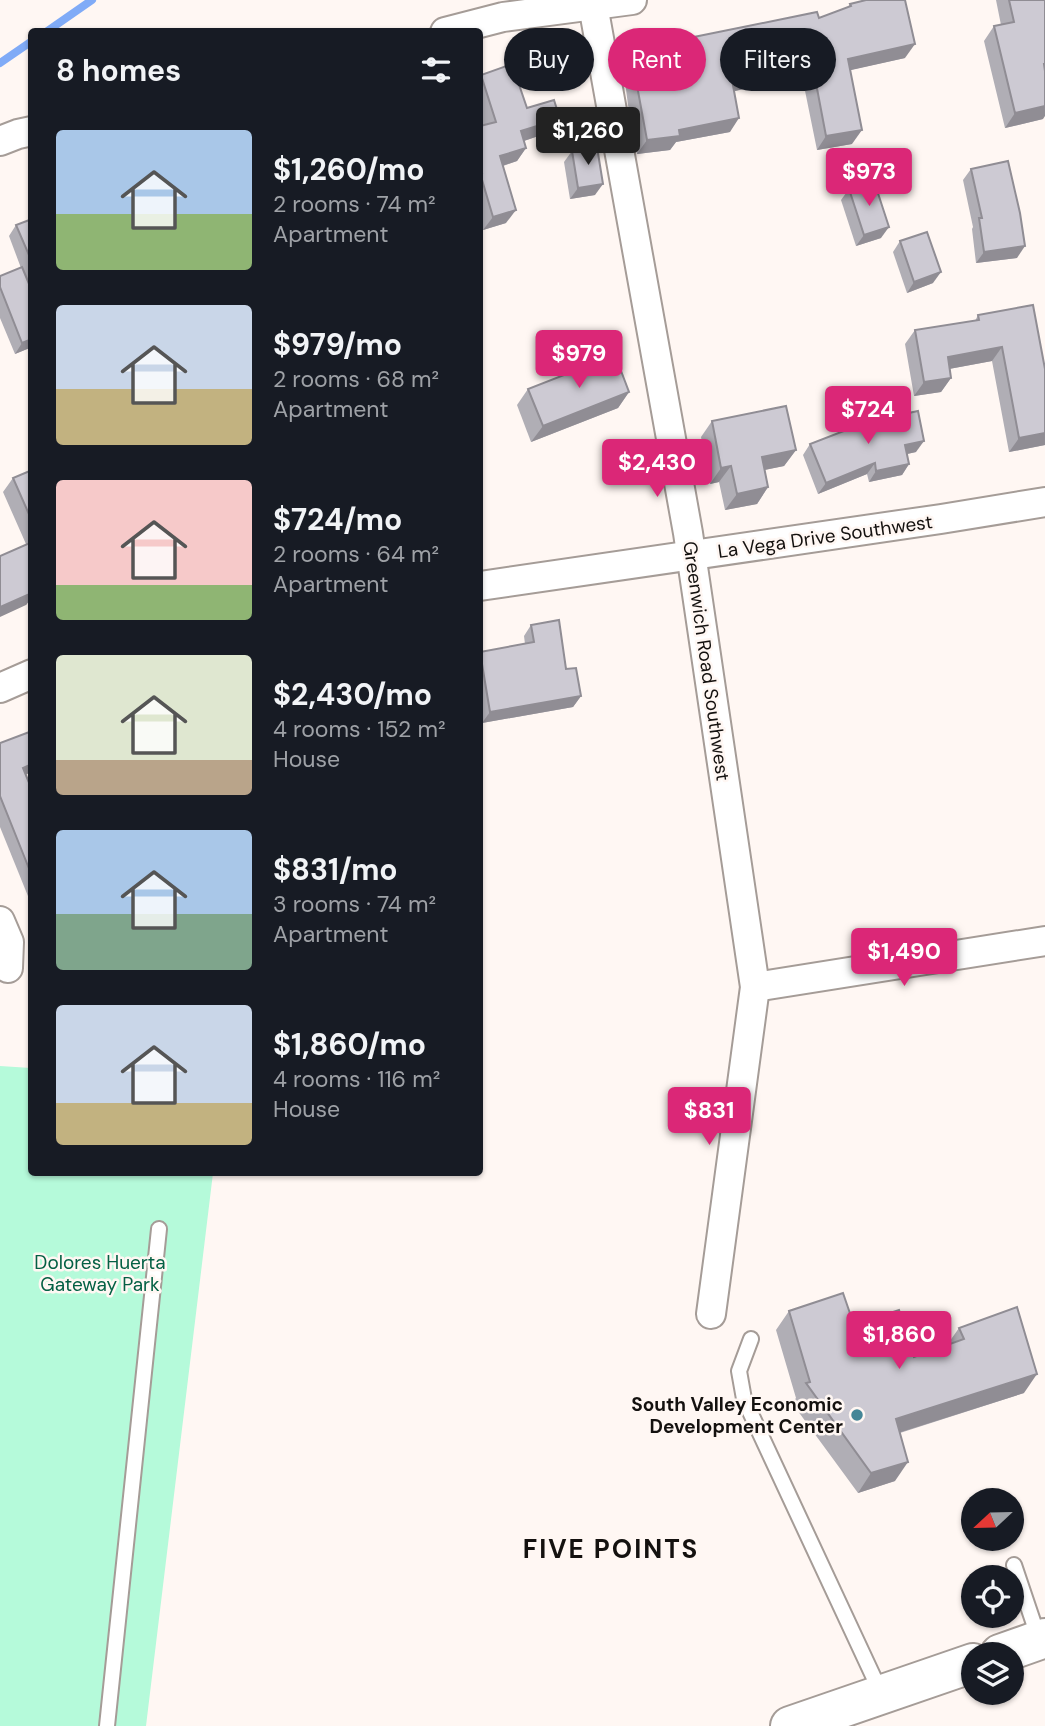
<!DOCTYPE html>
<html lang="en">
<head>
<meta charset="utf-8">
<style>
  body { margin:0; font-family:"DM Sans",sans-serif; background:#20242c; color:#f1f3f6; height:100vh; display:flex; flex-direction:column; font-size:26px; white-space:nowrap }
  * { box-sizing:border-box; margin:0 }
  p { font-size:23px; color:#9ea1a6 }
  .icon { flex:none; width:38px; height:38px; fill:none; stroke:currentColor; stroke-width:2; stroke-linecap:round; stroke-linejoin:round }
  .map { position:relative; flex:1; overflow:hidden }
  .details { position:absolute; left:28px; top:28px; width:455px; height:1148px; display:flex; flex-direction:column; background:#171b24; border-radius:7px; box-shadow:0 2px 5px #0004 }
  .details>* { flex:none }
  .top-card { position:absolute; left:504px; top:28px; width:436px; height:63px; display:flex; gap:14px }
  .needle { width:46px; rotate:248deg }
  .buttons { position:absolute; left:961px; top:1488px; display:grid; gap:14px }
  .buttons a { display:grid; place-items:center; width:63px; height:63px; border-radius:50%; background:#171b24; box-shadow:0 2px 5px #0004; font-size:35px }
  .price { position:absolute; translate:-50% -60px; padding:0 16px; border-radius:7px; background:#db2777; color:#fff; font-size:23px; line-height:46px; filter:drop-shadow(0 2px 4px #0008) }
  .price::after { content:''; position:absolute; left:50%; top:42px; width:21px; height:16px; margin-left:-10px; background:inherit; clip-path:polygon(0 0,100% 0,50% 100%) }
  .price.on { background:#222; color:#fff }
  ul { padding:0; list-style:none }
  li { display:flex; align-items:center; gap:21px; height:175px; padding:0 28px }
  li span { display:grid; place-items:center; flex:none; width:196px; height:140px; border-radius:7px; color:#555 }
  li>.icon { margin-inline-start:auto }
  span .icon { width:84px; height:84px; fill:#fffc; stroke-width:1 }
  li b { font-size:30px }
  h2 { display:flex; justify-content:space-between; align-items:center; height:84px; padding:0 28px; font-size:30px }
  .chip { padding:0 24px; border-radius:32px; background:#171b24; box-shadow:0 2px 5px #0004; font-size:24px; line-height:63px }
  .chip.on { background:#db2777; color:#fff }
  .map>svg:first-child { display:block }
  .green { fill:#b5fada }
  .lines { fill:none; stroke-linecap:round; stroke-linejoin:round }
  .stream { stroke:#80abf7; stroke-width:8 }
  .lane-casing { stroke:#a59c97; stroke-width:18 }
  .street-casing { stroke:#a59c97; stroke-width:32 }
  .secondary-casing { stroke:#a59c97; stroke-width:42 }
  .lane { stroke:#fff; stroke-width:14 }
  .street { stroke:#fff; stroke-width:28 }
  .secondary { stroke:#fff; stroke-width:38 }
  .wall { fill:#b0aeb5 }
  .shaded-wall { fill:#908d94 }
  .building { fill:#cdcad3; stroke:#908d94; stroke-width:2 }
  .poi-dot { fill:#448697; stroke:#fff7f3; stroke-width:2.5 }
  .labels { text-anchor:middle; stroke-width:5; stroke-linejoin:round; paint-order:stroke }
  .street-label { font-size:19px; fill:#14110f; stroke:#fff7f3 }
  .park-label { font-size:19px; fill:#046044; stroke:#fff7f3 }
  .poi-label { font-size:19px; font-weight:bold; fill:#14110f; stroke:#fff7f3; text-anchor:end }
  .district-label { font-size:26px; font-weight:bold; letter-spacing:2px; fill:#14110f; stroke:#fff7f3 }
</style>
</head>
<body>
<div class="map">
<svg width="1045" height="1726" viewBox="0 0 1045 1726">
  <rect width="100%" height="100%" fill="#fff7f3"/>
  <polygon class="green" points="0,1066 31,1068 32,1172 213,1173 146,1726 0,1726"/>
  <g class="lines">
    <g class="stream">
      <polyline points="46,32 92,0"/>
      <polyline points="0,63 32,41"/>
    </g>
    <g class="lane-casing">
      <g id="lane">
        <polyline points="751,1339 739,1371 744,1399 881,1693"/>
        <polyline points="1014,1565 1039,1639"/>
        <polyline points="107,1726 159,1229"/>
      </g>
    </g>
    <g class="street-casing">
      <g id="street">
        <polyline points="593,5 688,533 755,987 711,1314"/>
        <polyline points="445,32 503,17 632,0"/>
        <polyline points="0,141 18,134 32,131"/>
        <polyline points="480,586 941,519 1045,502"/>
        <polyline points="0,688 32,674"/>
        <polyline points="0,921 9,942 8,968"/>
        <polyline points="755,987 1045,941"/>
      </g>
    </g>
    <g class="secondary-casing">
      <g id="secondary">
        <polyline points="1000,1654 1045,1638"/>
        <polyline points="790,1726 973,1663"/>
      </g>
    </g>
    <use href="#lane" class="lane"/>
    <use href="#street" class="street"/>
    <use href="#secondary" class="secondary"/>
  </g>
  <g class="wall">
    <polygon points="996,0 1045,0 1043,119 1005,128 984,41 994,26 1001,25"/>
    <polygon points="850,4 905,58 850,70 852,144 817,150 802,76 734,91 730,132 676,142 670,150 637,154 628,105 621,50 630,36 669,42 819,18 848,7"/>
    <polygon points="481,75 527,108 560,119 550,132 524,141 526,148 517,161 503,166 506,223 483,230 480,218 480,126 483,125 480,114 480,76"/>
    <polygon points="572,151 595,195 570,199 564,162"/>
    <polygon points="971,169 1017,258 976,263 972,229 973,227 963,180"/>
    <polygon points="849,189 881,238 856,246 841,200"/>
    <polygon points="32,219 32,283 29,284 32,291 32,347 15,354 0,318 0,276 21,268 9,236 16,225"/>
    <polygon points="900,241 933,283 907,293 893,252"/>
    <polygon points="978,315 1045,369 1045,445 1009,452 992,361 949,369 951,378 941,392 914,396 905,344 915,330 975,321"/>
    <polygon points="528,389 629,392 618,408 531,442 517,405"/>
    <polygon points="712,421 796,450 784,466 764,470 768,487 757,504 725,510 719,482 710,484 701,437"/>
    <polygon points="810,444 916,452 907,454 909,464 902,475 869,482 867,474 818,494 803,455"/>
    <polygon points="32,470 32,600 29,601 26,605 26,544 3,492 13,478"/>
    <polygon points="531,625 566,669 581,696 573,707 482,723 480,706 480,653 525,644 524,636"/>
    <polygon points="0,743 25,775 32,790 32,906 0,827"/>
    <polygon points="789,1311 854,1325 914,1357 947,1345 959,1328 1024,1393 900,1433 895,1481 858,1493 792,1403 796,1398 776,1330"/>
  </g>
  <g class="shaded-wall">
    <polygon points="915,44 905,58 838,73 848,59"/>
    <polygon points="812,62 802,76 722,94 732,80"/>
    <polygon points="1045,106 1045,116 1043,119 1005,128 1015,113"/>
    <polygon points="739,118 730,132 676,142 670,150 637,154 647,140 679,130"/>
    <polygon points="560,119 550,132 512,145 521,131"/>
    <polygon points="862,130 852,144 817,150 826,136"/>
    <polygon points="526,148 517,161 490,170 500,156"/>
    <polygon points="603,184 595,195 570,199 578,188"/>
    <polygon points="516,210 506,223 483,230 493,217"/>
    <polygon points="889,227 881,238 856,246 864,235"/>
    <polygon points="1025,246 1017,258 976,263 984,252"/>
    <polygon points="941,272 933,283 907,293 914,282"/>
    <polygon points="32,339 32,347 15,354 22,343"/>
    <polygon points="1002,347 992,361 938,371 948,357"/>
    <polygon points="951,378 941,392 914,396 924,382"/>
    <polygon points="629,392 618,408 531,442 543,426"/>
    <polygon points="1045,433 1045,445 1009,452 1019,438"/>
    <polygon points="924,441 916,452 898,456 905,445"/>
    <polygon points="796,450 784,466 750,473 762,457"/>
    <polygon points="875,463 867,474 818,494 826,483"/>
    <polygon points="909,464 902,475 869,482 876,471"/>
    <polygon points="731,466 719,482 710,484 721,468"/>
    <polygon points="768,487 757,504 725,510 737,494"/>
    <polygon points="32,593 32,600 29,601 26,605 0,617 0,607"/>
    <polygon points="581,696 573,707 482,723 490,712"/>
    <polygon points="32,764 32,772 15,779 23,768"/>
    <polygon points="1037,1374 1024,1393 882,1438 896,1419"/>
    <polygon points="908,1462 895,1481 858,1493 871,1473"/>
  </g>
  <g class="building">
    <polygon points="866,0 905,0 915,44 848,59 862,130 826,136 812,62 732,80 739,118 679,130 680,136 647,140 638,91 630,36 667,31 669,42 817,12 819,18 851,6 850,4"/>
    <polygon points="1009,0 1045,0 1045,64 1044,64 1045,71 1045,106 1015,113 994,26 1014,22"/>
    <polygon points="512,64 527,108 554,100 560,119 521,131 526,148 500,156 516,210 493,217 480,173 482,173 480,160 480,126 496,122 481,75"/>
    <polygon points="597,147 603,184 578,188 572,151"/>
    <polygon points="1008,161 1020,213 1025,246 984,252 979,218 982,218 971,169"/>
    <polygon points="874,181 889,227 864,235 849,189"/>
    <polygon points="32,219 32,262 16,225"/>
    <polygon points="927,232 941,272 914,282 900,241"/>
    <polygon points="22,267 32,291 32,339 22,343 0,287 0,276"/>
    <polygon points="1033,305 1045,369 1045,433 1019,438 1002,347 948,357 951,378 924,382 915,330 979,320 978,315"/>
    <polygon points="615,355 629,392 543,426 528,389"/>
    <polygon points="786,406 796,450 762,457 768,487 737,494 731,466 721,468 712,421"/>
    <polygon points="918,411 924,441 905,445 909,464 876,471 875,463 826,483 810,444 867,422"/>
    <polygon points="32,470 32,521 13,478"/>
    <polygon points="32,542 32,593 0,607 0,556"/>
    <polygon points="559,620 566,669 576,668 581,696 490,712 480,652 534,642 531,625"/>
    <polygon points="32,731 32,764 23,768 32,790 32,876 0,796 0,743"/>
    <polygon points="843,1293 854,1325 899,1310 914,1357 964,1339 959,1328 1017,1307 1037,1374 896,1419 908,1462 871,1473 806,1383 810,1382 789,1311"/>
  </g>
  <circle class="poi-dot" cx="857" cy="1415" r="7"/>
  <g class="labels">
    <g class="street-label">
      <text transform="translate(825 536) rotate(-8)" y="7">La Vega Drive Southwest</text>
      <text transform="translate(707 661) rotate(82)" y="7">Greenwich Road Southwest</text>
    </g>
    <g class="park-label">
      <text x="100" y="1269">Dolores Huerta<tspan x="100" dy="22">Gateway Park</tspan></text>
    </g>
    <g class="poi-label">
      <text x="843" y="1411">South Valley Economic<tspan x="843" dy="22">Development Center</tspan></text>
    </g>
    <g class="district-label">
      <text x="611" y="1558">FIVE POINTS</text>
    </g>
  </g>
</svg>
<div class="buttons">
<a><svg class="needle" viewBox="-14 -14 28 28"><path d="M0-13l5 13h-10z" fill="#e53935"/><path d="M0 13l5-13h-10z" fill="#9ea1a6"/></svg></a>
<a><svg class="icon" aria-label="locate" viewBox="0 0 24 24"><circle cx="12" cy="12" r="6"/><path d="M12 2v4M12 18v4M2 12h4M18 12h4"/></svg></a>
<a><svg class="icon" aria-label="layers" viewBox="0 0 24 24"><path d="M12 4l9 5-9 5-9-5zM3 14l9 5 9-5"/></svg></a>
</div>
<b class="price on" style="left:588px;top:167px">$1,260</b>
<b class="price" style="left:869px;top:208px">$973</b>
<b class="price" style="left:579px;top:390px">$979</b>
<b class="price" style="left:868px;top:446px">$724</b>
<b class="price" style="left:657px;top:499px">$2,430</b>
<b class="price" style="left:904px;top:988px">$1,490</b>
<b class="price" style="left:709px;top:1147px">$831</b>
<b class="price" style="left:899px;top:1371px">$1,860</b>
<div class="top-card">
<a class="chip">Buy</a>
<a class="chip on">Rent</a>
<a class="chip">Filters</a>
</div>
<section class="details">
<h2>8 homes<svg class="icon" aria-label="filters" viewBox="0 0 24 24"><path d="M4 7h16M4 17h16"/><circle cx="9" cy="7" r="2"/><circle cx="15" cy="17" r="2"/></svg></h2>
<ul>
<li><span style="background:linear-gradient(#a9c7e8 60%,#8fb573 0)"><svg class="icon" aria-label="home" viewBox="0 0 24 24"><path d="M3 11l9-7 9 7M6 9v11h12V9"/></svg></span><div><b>$1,260/mo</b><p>2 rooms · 74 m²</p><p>Apartment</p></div></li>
<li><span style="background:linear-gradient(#c9d6e8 60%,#c2b280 0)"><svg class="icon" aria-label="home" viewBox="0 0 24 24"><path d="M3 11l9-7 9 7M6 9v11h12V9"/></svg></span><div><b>$979/mo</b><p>2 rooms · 68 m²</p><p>Apartment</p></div></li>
<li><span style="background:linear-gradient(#f6c9c9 75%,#8fb573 0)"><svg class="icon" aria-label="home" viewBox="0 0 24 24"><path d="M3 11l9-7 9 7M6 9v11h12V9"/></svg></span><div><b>$724/mo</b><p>2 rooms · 64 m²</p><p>Apartment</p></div></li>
<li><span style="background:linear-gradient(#dfe7d0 75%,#b9a48a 0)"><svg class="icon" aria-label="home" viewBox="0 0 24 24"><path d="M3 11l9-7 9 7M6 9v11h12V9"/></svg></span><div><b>$2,430/mo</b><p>4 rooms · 152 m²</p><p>House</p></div></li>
<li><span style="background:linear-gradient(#a9c7e8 60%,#7fa58c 0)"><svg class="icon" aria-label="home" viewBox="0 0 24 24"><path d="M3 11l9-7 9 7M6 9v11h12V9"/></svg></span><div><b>$831/mo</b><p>3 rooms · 74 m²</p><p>Apartment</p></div></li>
<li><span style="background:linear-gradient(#c9d6e8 70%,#c2b280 0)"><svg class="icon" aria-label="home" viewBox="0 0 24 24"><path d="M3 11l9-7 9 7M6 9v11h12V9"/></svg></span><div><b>$1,860/mo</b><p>4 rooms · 116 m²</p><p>House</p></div></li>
</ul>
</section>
</div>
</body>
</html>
